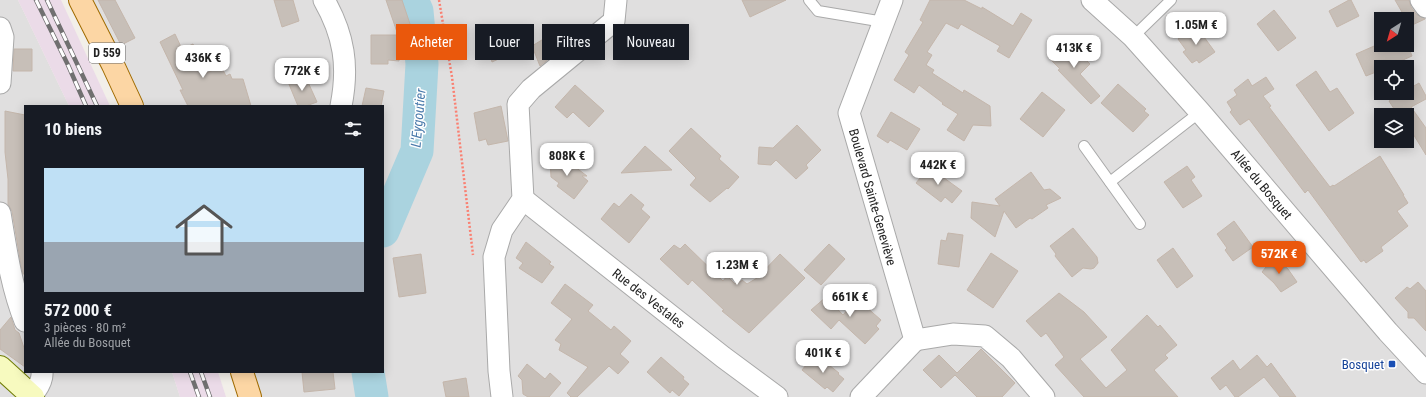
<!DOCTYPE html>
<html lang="fr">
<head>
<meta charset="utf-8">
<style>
  body { margin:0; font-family:"Roboto Condensed",sans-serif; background:#20242c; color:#f1f3f6; height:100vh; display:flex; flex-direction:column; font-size:15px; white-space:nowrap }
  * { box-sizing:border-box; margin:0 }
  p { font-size:13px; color:#9ea1a6 }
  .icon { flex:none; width:22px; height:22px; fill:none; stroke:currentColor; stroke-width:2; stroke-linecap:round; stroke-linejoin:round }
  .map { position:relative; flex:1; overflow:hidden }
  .side { position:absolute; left:24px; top:105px; width:360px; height:268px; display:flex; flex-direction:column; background:#171b24; border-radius:0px; box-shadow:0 2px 10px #0003 }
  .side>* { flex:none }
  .top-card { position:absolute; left:396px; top:24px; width:380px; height:36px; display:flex; gap:8px }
  .needle { width:26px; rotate:217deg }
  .fabs { position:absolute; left:1374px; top:12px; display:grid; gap:8px }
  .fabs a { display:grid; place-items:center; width:40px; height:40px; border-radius:0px; background:#171b24; box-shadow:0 2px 10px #0003; font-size:20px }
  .price { position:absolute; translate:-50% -34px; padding:0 9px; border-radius:8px; background:#fff; color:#222; font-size:13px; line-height:26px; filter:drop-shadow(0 1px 2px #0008) }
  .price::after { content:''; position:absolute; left:50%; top:24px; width:12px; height:9px; margin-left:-6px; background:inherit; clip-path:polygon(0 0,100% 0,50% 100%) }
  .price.selected { background:#ea580c; color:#fff }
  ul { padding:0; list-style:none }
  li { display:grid; align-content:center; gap:8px; height:212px; padding:0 20px }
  li span { display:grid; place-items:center; height:124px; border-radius:0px; color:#555 }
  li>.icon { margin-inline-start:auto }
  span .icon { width:72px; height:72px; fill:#fffc; stroke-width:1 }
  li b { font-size:17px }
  h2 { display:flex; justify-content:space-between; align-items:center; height:48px; padding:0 20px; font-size:17px }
  .pill { padding:0 14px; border-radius:0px; background:#171b24; box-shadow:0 2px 10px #0003; font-size:14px; line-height:36px }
  .pill.selected { background:#ea580c; color:#fff }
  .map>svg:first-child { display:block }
  .residential { fill:#e0dfdf; fill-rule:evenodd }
  .industrial { fill:#ebdbe8 }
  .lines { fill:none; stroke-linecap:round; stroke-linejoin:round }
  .river { stroke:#aad3df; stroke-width:33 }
  .building { fill:#c7bfb8; stroke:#c4b6ab }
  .service-casing { stroke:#a9a9a9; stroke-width:12 }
  .minor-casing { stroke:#a9a9a9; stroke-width:23 }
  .secondary-casing { stroke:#707d05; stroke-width:24 }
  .primary-casing { stroke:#a06b00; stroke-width:24 }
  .path { stroke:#fa8072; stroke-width:2.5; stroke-dasharray:2 2; stroke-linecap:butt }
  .service { stroke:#fff; stroke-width:10 }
  .minor { stroke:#fff; stroke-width:21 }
  .secondary { stroke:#f7fabf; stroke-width:22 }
  .primary { stroke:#fcd6a4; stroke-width:22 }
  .rail-casing { stroke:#707070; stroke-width:4.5 }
  .rail { stroke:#fff; stroke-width:3; stroke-dasharray:9; stroke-linecap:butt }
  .transit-dot { fill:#1a4fb4; stroke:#fff; stroke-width:1.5 }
  .labels { text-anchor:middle; stroke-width:3; stroke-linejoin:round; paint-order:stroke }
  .shield { fill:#fff; stroke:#646464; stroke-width:1 }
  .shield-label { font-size:12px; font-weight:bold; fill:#222 }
  .street-label { font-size:13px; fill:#222; stroke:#fff }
  .transit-label { font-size:13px; fill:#164399; stroke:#fff; text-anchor:end }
  .water-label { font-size:14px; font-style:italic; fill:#4a7aab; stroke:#fff }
</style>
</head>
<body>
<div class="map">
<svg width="1426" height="397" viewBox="0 0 1426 397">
  <rect width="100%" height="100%" fill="#f2efe9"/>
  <g class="residential">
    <polygon points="0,0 18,0 69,106 25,106 25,372 172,372 180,397 0,397"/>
    <path d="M87 0H1426V397H257L248 372H383V106H138ZM1381 19H1407V45H1381ZM1381 67H1407V93H1381ZM1381 115H1407V141H1381Z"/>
  </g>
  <g class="industrial">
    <polygon points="18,0 61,0 110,106 69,106"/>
    <polygon points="172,372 218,372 226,397 180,397"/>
  </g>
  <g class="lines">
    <g class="river">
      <polyline points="383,231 417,151 422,64 417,11 412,0"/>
      <polyline points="368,372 372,397"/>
    </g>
  </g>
  <g class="building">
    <polygon points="98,0 115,0 135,38 121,45"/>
    <polygon points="274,0 293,0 299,21 282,27"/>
    <polygon points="386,0 402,0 412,30 398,35"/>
    <polygon points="742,0 786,0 750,17"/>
    <polygon points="930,0 964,0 982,9 982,7 1013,26 1021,13 1032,20 1009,58 997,51 1000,46 961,24 958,29 946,23 927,52 932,55 926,65 934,70 932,73 963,93 964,90 990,106 991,126 973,125 964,141 947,130 958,114 942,104 943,103 919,85 914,93 894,80 909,55 905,52 923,22 920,20"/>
    <polygon points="1349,0 1351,0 1359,16 1337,27 1329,11"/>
    <polygon points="1395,0 1409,0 1411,7 1416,14 1425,19 1410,26 1407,19 1406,19"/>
    <polygon points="1274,10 1296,38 1278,51 1257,24"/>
    <polygon points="515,26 516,29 521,26 529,45 492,62 486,43"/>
    <polygon points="1196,26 1215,52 1199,63 1197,60 1192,63 1183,52 1186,50 1178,39"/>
    <polygon points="555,32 563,47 540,66 532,46"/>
    <polygon points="175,34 182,49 193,44 207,73 221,66 226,76 230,74 232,79 243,79 251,106 188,106 180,90 183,90 160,42"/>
    <polygon points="371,35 399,35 399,61 388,60 388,64 371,64"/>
    <polygon points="1065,39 1090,64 1080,74 1100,96 1091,104 1058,70 1060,69 1048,57"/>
    <polygon points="1381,43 1381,45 1407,45 1407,43 1412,56 1387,67 1381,67 1381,70 1366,76 1356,54"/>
    <polygon points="14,49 32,49 32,71 13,71"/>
    <polygon points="1316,71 1330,92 1337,88 1354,113 1329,131 1296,85"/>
    <polygon points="286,77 307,80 317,102 306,106 298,106"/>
    <polygon points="1266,77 1274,89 1263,96 1271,106 1269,107 1330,187 1333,185 1334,186 1380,156 1404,195 1403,195 1408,203 1397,211 1408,226 1381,247 1383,251 1366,263 1364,260 1361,262 1308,190 1305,193 1249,119 1240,125 1230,112 1232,110 1227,102 1237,95 1234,90 1248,79 1252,86"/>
    <polygon points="1419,83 1426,96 1426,99 1411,107 1426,128 1426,155 1407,124 1407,115 1398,115 1389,101 1403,93 1407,93 1407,90"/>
    <polygon points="1118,84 1146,109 1144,111 1149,115 1133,132 1101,103"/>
    <polygon points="575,85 604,111 589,127 573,112 567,118 555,107"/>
    <polygon points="366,88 384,91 381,106 362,106"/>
    <polygon points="1042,92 1065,110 1043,137 1020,119"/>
    <polygon points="501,106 508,141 488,145 486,139 479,141 474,113"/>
    <polygon points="5,111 25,115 25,274 23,274 21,265 12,211 8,204 8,179 5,152"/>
    <polygon points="891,112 920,129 907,150 890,140 888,143 877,136"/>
    <polygon points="797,125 821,150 806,165 808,168 796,179 776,160 771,165 758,164 759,147 773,148"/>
    <polygon points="691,128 721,156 719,159 739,177 728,189 727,188 710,202 690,185 696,178 669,151"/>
    <polygon points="645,146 672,170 621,173"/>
    <polygon points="562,157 587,176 582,176 588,181 574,199 557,186 559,183 551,177 550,158"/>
    <polygon points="1187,166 1195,177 1191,180 1202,196 1183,208 1164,182"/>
    <polygon points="929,167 962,191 952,203 945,197 941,202 916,183"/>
    <polygon points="1031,172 1044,190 1050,189 1061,198 1046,205 1048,208 1032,219 1030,218 1016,228 1004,211 995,237 971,218 972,202 1000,206 995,199"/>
    <polygon points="631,194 644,205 641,209 650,217 629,243 601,219 614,203 619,207"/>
    <polygon points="1234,221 1253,247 1233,261 1225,250 1227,248 1217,234"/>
    <polygon points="1073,228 1097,257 1098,263 1094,268 1091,269 1083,268 1072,277 1055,256 1056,254 1050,246"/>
    <polygon points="948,233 963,235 959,267 938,264 941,240 946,241"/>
    <polygon points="526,242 551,262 549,264 554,267 542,283 519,268 523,263 516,258"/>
    <polygon points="685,244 723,281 727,276 735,284 738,280 741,282 742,280 747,284 757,278 780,254 805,278 749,333 722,311 724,310 692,280 688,285 660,259 674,245 680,249"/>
    <polygon points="829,244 845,259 821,285 804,270"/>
    <polygon points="1173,248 1193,276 1177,288 1157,260"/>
    <polygon points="991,253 1018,271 993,308 967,290"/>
    <polygon points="421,254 426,293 399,297 393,258"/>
    <polygon points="1274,257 1288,269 1297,282 1281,292 1274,283 1262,272"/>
    <polygon points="1418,282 1426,291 1426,331 1414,318 1408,318 1408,312 1395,298 1407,287 1410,289"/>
    <polygon points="565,284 593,305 588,311 611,330 614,326 631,341 620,354 629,362 618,374 609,366 577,397 571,397 567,393 588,367 559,350 561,344 555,340 572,319 551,303"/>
    <polygon points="1059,293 1084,312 1107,337 1080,359 1106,388 1127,370 1111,350 1147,315 1158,327 1160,325 1177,345 1165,355 1168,358 1154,370 1178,397 1084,397 1055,365 1064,357 1046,333 1041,337 1026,321"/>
    <polygon points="826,297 843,315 857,299 881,320 876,326 879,329 865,344 839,320 831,329 811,310"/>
    <polygon points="11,317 15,330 19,333 25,351 25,367 0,349 0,330"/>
    <polygon points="981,349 1015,383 1002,397 977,397 955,375 941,388 923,370 939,355 957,373"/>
    <polygon points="815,354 839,373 838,374 844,379 833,392 827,387 825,389 802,370"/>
    <polygon points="1257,355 1267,367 1271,363 1296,397 1280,397 1264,377 1238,397 1235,397 1226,385 1220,390 1211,378 1233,360 1240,370"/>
    <polygon points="661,357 684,377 683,379 689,384 679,396 672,390 670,393 647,372"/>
    <polygon points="527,364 545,379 550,373 561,383 549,397 528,397 523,394 522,380 518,376"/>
    <polygon points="302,372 333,372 335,389 304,392"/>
    <polygon points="466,378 469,397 446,397 443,382"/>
  </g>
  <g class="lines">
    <g class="service-casing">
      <g id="service">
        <polyline points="809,0 818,11 884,22"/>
        <polyline points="1133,37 1171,0"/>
        <polyline points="1084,146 1140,224"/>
        <polyline points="1110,182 1200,112"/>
      </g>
    </g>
    <g class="minor-casing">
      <g id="minor">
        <path d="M324 0C344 35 349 66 341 106"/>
        <polyline points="892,0 849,113 915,340"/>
        <polyline points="1092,0 1133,37 1200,112 1388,332 1426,373"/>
        <polyline points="1421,0 1426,7"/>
        <polyline points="0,28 3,37 0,83"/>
        <polyline points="523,199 723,357 777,397"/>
        <path d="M0 213C6 249 11 286 25 321"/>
        <polyline points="915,340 953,334 985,336 1011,358 1044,397"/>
        <path d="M32 395C37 389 43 381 42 372"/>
        <polyline points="502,397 499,371 494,257 502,230 523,199 518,104 531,89 614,21 616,0"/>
        <polyline points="861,397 915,340"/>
      </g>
    </g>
    <g class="secondary-casing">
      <polyline id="secondary" points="0,367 33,397"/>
    </g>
    <g class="primary-casing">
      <g id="primary">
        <polyline points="80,0 113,65 132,106"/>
        <polyline points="242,372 250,397"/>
      </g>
    </g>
    <polyline class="path" points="439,0 452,77 473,255"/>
    <use href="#service" class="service"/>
    <use href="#minor" class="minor"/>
    <use href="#secondary" class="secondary"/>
    <use href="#primary" class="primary"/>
    <g class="rail-casing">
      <g id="rail">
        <polyline points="36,0 68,65 86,106"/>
        <polyline points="47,0 97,106"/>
        <polyline points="190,372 199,397"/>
        <polyline points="201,372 210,397"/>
      </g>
    </g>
    <use href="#rail" class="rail"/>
  </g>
  <rect class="transit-dot" x="1388" y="360" width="8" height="8" rx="2"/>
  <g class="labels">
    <rect class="shield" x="89" y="43" width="36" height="20" rx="3"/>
    <g class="shield-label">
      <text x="107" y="57">D 559</text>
    </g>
    <g class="street-label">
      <text transform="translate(1262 184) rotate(50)" y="5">Allée du Bosquet</text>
      <text transform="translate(873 197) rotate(74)" y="5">Boulevard Sainte-Geneviève</text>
      <text transform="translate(649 298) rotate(38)" y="5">Rue des Vestales</text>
    </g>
    <g class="transit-label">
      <text x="1384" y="369">Bosquet</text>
    </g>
    <g class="water-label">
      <text transform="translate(418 118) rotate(-85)" y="5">L'Eygoutier</text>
    </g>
  </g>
</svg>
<div class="fabs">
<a><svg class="needle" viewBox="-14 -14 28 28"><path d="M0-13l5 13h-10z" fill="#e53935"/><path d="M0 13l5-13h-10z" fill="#9ea1a6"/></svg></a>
<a><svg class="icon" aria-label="locate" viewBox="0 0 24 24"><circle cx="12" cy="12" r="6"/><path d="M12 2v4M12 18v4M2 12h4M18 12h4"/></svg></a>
<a><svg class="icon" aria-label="layers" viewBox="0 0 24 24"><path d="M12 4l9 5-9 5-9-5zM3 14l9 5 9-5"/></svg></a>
</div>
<b class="price" style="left:1196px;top:46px">1.05M €</b>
<b class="price" style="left:1074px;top:69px">413K €</b>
<b class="price" style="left:203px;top:79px">436K €</b>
<b class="price" style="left:302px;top:92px">772K €</b>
<b class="price" style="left:567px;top:177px">808K €</b>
<b class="price" style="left:938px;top:186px">442K €</b>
<b class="price selected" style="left:1279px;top:275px">572K €</b>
<b class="price" style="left:737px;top:286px">1.23M €</b>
<b class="price" style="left:850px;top:318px">661K €</b>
<b class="price" style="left:823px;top:374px">401K €</b>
<div class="top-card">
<a class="pill selected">Acheter</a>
<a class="pill">Louer</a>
<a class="pill">Filtres</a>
<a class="pill">Nouveau</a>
</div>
<section class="side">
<h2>10 biens<svg class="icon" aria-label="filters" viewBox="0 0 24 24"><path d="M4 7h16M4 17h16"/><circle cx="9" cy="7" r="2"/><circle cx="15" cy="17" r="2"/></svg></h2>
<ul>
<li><span style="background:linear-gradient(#bfe0f5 60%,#9aa5b1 0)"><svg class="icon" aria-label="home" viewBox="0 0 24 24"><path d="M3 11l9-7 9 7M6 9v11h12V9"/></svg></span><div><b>572 000 €</b><p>3 pièces · 80 m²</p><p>Allée du Bosquet</p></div></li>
</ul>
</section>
</div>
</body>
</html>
